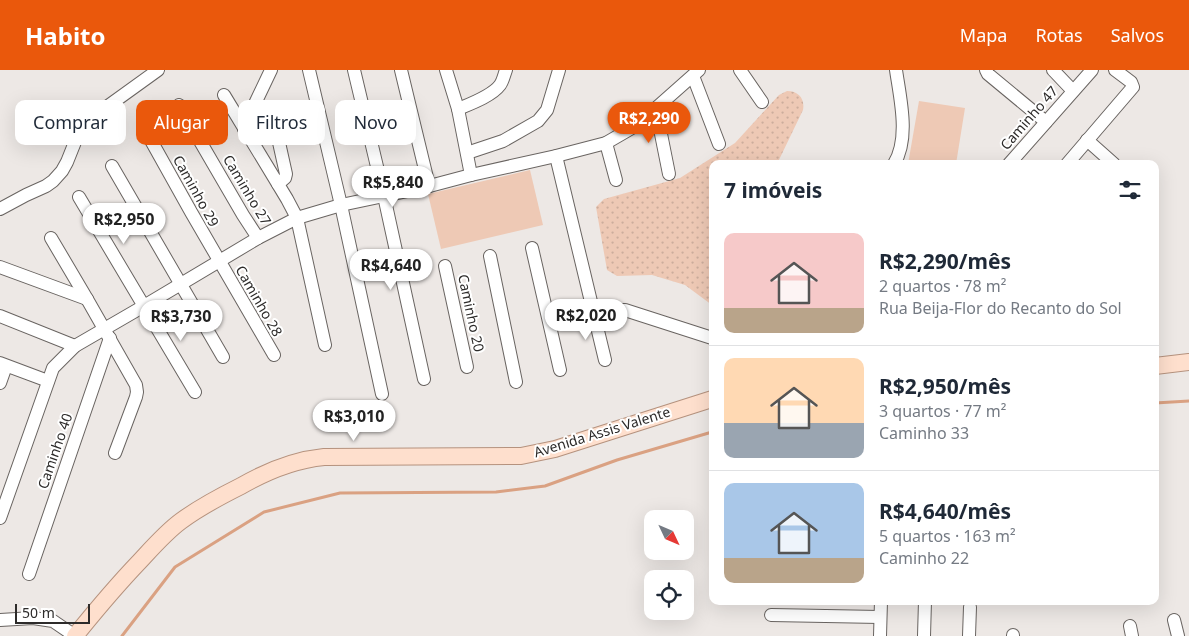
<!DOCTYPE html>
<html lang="pt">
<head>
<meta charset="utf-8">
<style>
  body { margin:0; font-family:"Noto Sans",sans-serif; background:#f2f2f3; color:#1f2937; height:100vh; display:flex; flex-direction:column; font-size:19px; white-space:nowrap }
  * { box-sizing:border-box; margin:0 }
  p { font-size:16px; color:#747a83 }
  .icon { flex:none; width:28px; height:28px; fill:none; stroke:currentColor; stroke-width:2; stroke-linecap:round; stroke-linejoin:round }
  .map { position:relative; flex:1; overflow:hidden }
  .details { position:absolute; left:709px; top:90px; width:450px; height:445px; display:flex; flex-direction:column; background:#fff; border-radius:10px; box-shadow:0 5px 20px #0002 }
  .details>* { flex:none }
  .guide { position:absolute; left:15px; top:30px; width:475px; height:45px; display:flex; gap:10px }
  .needle { width:32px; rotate:134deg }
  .controls { position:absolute; left:644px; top:440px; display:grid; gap:10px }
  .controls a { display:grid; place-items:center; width:50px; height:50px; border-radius:10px; background:#fff; box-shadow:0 5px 20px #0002; font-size:25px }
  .scale { position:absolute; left:15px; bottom:12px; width:75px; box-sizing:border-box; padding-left:5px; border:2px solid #2d2b2a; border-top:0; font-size:14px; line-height:18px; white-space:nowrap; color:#2d2b2a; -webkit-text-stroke:4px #fff; paint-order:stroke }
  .price { position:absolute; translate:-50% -42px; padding:0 11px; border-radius:18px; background:#fff; color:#222; font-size:16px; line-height:32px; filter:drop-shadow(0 1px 2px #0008) }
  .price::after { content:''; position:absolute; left:50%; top:30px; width:15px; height:11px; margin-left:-8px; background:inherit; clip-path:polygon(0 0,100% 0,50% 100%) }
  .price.current { background:#ea580c; color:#fff }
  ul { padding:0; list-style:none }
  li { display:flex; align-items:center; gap:15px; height:125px; padding:0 15px }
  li+li { border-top:1px solid #e0e1e3 }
  li span { display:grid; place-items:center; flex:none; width:140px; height:100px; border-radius:10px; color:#555 }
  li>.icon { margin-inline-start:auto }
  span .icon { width:60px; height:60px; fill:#fffc; stroke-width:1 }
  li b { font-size:21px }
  h2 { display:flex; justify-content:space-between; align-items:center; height:60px; padding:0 15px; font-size:21px }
  .pill { padding:0 18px; border-radius:10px; background:#fff; box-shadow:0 5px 20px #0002; font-size:18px; line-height:45px }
  .pill.current { background:#ea580c; color:#fff }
  header { display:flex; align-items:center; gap:30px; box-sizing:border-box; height:70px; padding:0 25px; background:#ea580c; color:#fff }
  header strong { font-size:24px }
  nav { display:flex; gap:28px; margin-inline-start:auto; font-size:18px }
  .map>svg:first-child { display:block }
  .grass { fill:url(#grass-dots) }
  .pitch { fill:#eec9b5 }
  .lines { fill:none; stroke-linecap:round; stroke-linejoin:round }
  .stream { stroke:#daa182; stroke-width:3 }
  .minor-casing { stroke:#696461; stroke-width:14 }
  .major-casing { stroke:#b5927e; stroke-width:18 }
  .minor { stroke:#fff; stroke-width:12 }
  .major { stroke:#fedfcd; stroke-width:16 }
  .labels { text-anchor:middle; stroke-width:4; stroke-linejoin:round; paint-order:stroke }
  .street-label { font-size:14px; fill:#2d2b2a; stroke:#fff }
</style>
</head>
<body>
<header>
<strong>Habito</strong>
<nav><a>Mapa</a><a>Rotas</a><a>Salvos</a></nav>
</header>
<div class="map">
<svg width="1189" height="566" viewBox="0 0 1189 566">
  <defs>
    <pattern id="grass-dots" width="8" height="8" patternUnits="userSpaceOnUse" patternTransform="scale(1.25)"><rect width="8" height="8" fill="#eec9b5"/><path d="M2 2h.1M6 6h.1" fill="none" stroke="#ccad9c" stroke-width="1.8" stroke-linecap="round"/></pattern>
  </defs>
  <rect width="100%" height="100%" fill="#ede8e5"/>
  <path class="grass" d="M787 21C799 21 805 29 803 40L777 94H712V235L685 215 652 205 617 206 607 200 596 137 604 129 680 108 735 73 779 25Z"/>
  <g class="pitch">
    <polygon points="919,31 965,38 956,94 908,94"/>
    <polygon points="530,100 543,155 441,179 428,124"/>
  </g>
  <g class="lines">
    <g class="stream">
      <polyline points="1155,333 1189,331"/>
      <polyline points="122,566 175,497 264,442 340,423 496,422 545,416 617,390 712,362"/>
    </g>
    <g class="minor-casing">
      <g id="minor">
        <polyline points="309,0 341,135 382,324"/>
        <polyline points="354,0 384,126 424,309"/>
        <polyline points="401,0 429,116"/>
        <polyline points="446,0 458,39 471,105"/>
        <polyline points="740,0 762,32"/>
        <polyline points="986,0 988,4 1046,52"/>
        <polyline points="1053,0 1073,21"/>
        <polyline points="693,6 719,74"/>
        <polyline points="224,25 287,129 297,148 325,275"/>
        <polyline points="179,35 243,145 258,168"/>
        <path d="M458 39C470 34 492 26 500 15 503 11 504 5 506 0"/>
        <polyline points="656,39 669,104"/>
        <polyline points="244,59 251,42 271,0"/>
        <polyline points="276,59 286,104 285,108 278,114"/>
        <polyline points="148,65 191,142 274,285"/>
        <polyline points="1087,70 1114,94"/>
        <polyline points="606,73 616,110"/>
        <polyline points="467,83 503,71 538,51 547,40 559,0"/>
        <polyline points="556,86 605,290"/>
        <path d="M894 94C910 68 900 28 896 0"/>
        <polyline points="1009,94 1092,0"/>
        <polyline points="1067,94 1133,17 1131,12 1115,0"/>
        <polyline points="112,96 223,287"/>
        <polyline points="79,127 195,322"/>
        <polyline points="0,139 26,125 46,116 53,111 62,101 67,92 77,67 90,49 158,0"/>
        <polyline points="51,168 87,229 136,315 137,322 136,327 115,383"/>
        <polyline points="532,178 560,300"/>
        <polyline points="490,186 516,312"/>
        <polyline points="445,196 467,297"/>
        <polyline points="0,197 87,229"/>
        <polyline points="595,245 619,240 625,240 712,268"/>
        <polyline points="0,246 75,276"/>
        <polyline points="0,293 48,311"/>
        <polyline points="0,313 6,296"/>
        <polyline points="0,448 53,298 75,276 144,236 258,168 297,148 341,135 422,118 471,105 556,86 606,73 637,55 699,0"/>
        <polyline points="29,504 110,268"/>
        <polyline points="771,545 880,547"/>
        <polyline points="0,550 33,548 53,551 75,566"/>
        <polyline points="1174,550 1178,566"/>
        <polyline points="1130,556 1132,566"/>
        <polyline points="880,566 881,531"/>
        <polyline points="924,566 925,531"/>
        <polyline points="969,566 970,537"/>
        <polyline points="1013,566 1013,565"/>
      </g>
    </g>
    <g class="major-casing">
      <g id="major">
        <polyline points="1155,296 1189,292"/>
        <path d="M75 566C96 540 117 515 140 491 153 477 166 462 181 451 200 437 221 426 241 416 267 401 294 390 324 387L521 386 555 379 712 329"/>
      </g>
    </g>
    <use href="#minor" class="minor"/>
    <use href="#major" class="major"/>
  </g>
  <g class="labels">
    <g class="street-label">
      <text transform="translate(1029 48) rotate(-49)" y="5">Caminho 47</text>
      <text transform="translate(247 120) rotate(59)" y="5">Caminho 27</text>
      <text transform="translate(196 121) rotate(61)" y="5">Caminho 29</text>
      <text transform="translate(259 231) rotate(60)" y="5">Caminho 28</text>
      <text transform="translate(471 243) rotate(78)" y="5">Caminho 20</text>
      <text transform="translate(602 362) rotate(-17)" y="5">Avenida Assis Valente</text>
      <text transform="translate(55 381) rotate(-71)" y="5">Caminho 40</text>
    </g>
  </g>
</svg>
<div class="controls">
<a><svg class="needle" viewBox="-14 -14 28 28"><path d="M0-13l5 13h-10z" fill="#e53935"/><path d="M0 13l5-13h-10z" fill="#747a83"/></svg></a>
<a><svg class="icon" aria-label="locate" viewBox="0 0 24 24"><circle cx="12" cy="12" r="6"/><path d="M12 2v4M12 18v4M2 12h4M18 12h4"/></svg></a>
</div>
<div class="scale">50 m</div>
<b class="price current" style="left:649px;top:74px">R$2,290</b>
<b class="price" style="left:393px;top:138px">R$5,840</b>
<b class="price" style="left:124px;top:175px">R$2,950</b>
<b class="price" style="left:391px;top:221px">R$4,640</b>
<b class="price" style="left:586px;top:271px">R$2,020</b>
<b class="price" style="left:181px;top:272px">R$3,730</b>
<b class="price" style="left:354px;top:372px">R$3,010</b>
<div class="guide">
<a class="pill">Comprar</a>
<a class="pill current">Alugar</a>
<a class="pill">Filtros</a>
<a class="pill">Novo</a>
</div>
<section class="details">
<h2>7 imóveis<svg class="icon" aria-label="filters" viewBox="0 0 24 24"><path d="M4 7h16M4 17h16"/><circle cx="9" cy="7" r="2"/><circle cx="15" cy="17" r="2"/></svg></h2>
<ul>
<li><span style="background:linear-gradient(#f6c9c9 75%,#b9a48a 0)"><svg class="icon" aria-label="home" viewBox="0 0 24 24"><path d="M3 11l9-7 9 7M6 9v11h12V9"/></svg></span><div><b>R$2,290/mês</b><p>2 quartos · 78 m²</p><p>Rua Beija-Flor do Recanto do Sol</p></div></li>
<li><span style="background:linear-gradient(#ffd9b3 65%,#9aa5b1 0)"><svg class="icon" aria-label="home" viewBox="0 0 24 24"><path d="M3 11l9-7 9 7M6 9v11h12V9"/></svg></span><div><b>R$2,950/mês</b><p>3 quartos · 77 m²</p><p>Caminho 33</p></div></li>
<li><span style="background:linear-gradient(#a9c7e8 75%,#b9a48a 0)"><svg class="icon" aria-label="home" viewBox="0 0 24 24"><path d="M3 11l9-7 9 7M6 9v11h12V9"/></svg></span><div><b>R$4,640/mês</b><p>5 quartos · 163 m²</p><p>Caminho 22</p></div></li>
</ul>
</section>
</div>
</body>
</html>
